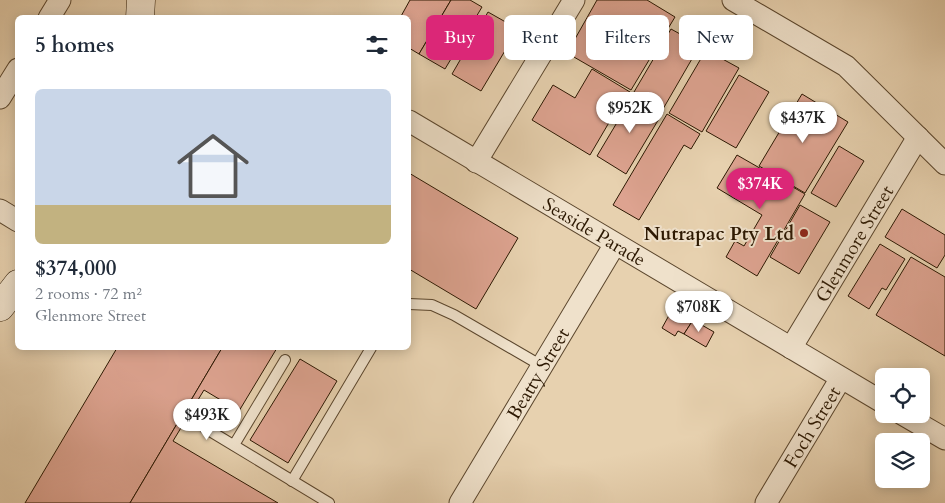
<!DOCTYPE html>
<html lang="en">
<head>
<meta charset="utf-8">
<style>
  body { margin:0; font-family:Cardo,serif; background:#f2f2f3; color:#1f2937; height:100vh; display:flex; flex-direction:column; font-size:19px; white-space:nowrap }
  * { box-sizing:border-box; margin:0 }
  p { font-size:16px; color:#747a83 }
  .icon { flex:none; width:28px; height:28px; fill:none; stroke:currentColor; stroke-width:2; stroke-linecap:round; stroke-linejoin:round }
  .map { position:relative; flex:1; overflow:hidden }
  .panel { position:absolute; left:15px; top:15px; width:396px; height:335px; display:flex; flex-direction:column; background:#fff; border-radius:8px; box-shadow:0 2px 12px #0003 }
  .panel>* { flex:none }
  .banner { position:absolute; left:426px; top:15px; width:444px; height:45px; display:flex; gap:10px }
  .fabs { position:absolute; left:875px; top:368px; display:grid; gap:10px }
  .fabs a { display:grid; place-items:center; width:55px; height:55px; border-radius:8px; background:#fff; box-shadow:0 2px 12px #0003; font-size:25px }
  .price { position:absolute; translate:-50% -42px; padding:0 11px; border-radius:18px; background:#fff; color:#222; font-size:16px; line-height:32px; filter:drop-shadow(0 1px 2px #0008) }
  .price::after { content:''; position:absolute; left:50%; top:30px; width:15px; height:11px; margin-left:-8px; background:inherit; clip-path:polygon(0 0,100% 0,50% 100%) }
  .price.on { background:#db2777; color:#fff }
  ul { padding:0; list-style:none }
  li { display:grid; align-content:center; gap:10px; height:265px; padding:0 20px }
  li span { display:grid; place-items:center; height:155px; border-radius:8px; color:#555 }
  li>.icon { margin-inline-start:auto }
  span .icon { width:90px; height:90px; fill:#fffc; stroke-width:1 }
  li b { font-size:21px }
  h2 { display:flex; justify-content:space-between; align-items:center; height:60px; padding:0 20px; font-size:21px }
  .pill { padding:0 18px; border-radius:8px; background:#fff; box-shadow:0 2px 12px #0003; font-size:18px; line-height:45px }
  .pill.on { background:#db2777; color:#fff }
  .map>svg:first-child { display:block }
  .building { fill:#dda390; stroke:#2c1802 }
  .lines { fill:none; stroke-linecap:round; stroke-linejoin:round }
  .lane-casing { stroke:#5b462d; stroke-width:12 }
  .street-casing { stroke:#5b462d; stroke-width:23 }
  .secondary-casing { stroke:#2c1802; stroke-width:29 }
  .lane { stroke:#efe1cb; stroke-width:10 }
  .street { stroke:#efe1cb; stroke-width:21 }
  .secondary { stroke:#efe1cb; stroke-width:28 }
  .poi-dot { fill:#8f2418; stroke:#efe1cb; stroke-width:2 }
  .labels { text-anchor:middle; stroke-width:4; stroke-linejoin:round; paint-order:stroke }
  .street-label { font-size:19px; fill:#2c1802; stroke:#efe1cb }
  .poi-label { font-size:19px; font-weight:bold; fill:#2c1802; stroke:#efe1cb; text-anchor:end }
</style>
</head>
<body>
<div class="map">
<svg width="945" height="503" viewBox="0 0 945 503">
  <rect width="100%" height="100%" fill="#e7d1af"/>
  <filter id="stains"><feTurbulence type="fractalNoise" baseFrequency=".004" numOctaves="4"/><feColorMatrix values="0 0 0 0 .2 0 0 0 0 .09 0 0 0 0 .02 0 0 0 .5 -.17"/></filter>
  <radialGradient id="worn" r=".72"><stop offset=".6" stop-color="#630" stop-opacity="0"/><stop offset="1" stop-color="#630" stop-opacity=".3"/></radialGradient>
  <g class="building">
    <polygon points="410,0 451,0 419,54 409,48 409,18 400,18"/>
    <polygon points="451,0 470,0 482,7 445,69 419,54"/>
    <polygon points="597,0 647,0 675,17 631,90 567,53"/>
    <polygon points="488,12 518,29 481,91 452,74"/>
    <polygon points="671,29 700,45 663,109 634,92"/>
    <polygon points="706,50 739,68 702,132 669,113"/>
    <polygon points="592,69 630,92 615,115 614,114 590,155 532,120 553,85 575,98"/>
    <polygon points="739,75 769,92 736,148 706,131"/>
    <polygon points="634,94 663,112 626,174 597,156"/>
    <polygon points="802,94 848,122 805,193 759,166"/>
    <polygon points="667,114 700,134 691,149 684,145 639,220 613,205"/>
    <polygon points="839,146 864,161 836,207 811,193"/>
    <polygon points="737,155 805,194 757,276 726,257 735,241 744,246 762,215 717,188"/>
    <polygon points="409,173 518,238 476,309 409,269"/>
    <polygon points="800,205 830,222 799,274 770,257"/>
    <polygon points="902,209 945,235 945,255 937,268 885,237"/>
    <polygon points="880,244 905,259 886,290 882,288 869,309 848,296"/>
    <polygon points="911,257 945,277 945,356 876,315"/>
    <polygon points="673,308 693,320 684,334 678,331 675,336 662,328"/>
    <polygon points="693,320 714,332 706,347 684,334"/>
    <polygon points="117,348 222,348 130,503 25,503"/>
    <polygon points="222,348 277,348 239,411 204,390 173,441 278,503 130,503"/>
    <polygon points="300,359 337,381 288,463 250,440"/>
  </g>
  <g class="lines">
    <g class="lane-casing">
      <g id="lane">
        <polyline points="409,304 432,305 454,315 542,366"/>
        <polyline points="205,428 329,503"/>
        <polyline points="234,445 285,360"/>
        <polyline points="292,481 371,348"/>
      </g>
    </g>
    <g class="street-casing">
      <g id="street">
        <polyline points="733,0 846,66 945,164"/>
        <polyline points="49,18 60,0"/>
        <polyline points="0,98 18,69"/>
        <path id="s1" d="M409 121 884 403"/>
        <polyline points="476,162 574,0"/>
        <polyline points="0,210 18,221"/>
        <path id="s2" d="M791 348 918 137"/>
        <polyline points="902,414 945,439"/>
        <path id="s3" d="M460 503 615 244"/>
        <path id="s4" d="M766 503 841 378"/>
      </g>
    </g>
    <g class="secondary-casing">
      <g id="secondary">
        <polyline points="140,18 141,0"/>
        <polyline points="0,307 18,284"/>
      </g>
    </g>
    <use href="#lane" class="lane"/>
    <use href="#street" class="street"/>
    <use href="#secondary" class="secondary"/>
  </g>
  <circle class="poi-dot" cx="804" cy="233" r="5"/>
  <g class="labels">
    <g class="street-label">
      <text dy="7" stroke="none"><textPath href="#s1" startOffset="216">Seaside Parade</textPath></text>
      <text dy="7" stroke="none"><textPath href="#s2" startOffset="122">Glenmore Street</textPath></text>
      <text dy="7" stroke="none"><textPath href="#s3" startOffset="151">Beatty Street</textPath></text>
      <text dy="7" stroke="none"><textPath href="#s4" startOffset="89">Foch Street</textPath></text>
    </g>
    <g class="poi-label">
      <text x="794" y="240">Nutrapac Pty Ltd</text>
    </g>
  </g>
  <rect width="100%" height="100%" filter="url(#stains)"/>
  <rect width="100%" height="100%" fill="url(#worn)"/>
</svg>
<div class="fabs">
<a><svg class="icon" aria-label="locate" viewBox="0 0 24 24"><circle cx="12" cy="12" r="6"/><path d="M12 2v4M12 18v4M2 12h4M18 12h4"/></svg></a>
<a><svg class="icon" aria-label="layers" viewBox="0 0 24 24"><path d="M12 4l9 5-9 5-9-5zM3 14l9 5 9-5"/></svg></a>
</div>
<b class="price" style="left:630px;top:134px">$952K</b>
<b class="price" style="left:803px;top:144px">$437K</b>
<b class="price on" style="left:760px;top:210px">$374K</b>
<b class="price" style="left:699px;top:333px">$708K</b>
<b class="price" style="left:207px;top:441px">$493K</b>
<div class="banner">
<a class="pill on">Buy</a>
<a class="pill">Rent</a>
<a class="pill">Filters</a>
<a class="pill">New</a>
</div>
<section class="panel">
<h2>5 homes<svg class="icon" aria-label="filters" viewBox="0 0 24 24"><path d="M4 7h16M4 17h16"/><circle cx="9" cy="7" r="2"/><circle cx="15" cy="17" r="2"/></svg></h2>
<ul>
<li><span style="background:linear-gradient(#c9d6e8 75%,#c2b280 0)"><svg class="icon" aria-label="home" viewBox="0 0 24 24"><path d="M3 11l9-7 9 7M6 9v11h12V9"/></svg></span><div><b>$374,000</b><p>2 rooms · 72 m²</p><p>Glenmore Street</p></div></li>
</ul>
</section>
</div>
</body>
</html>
